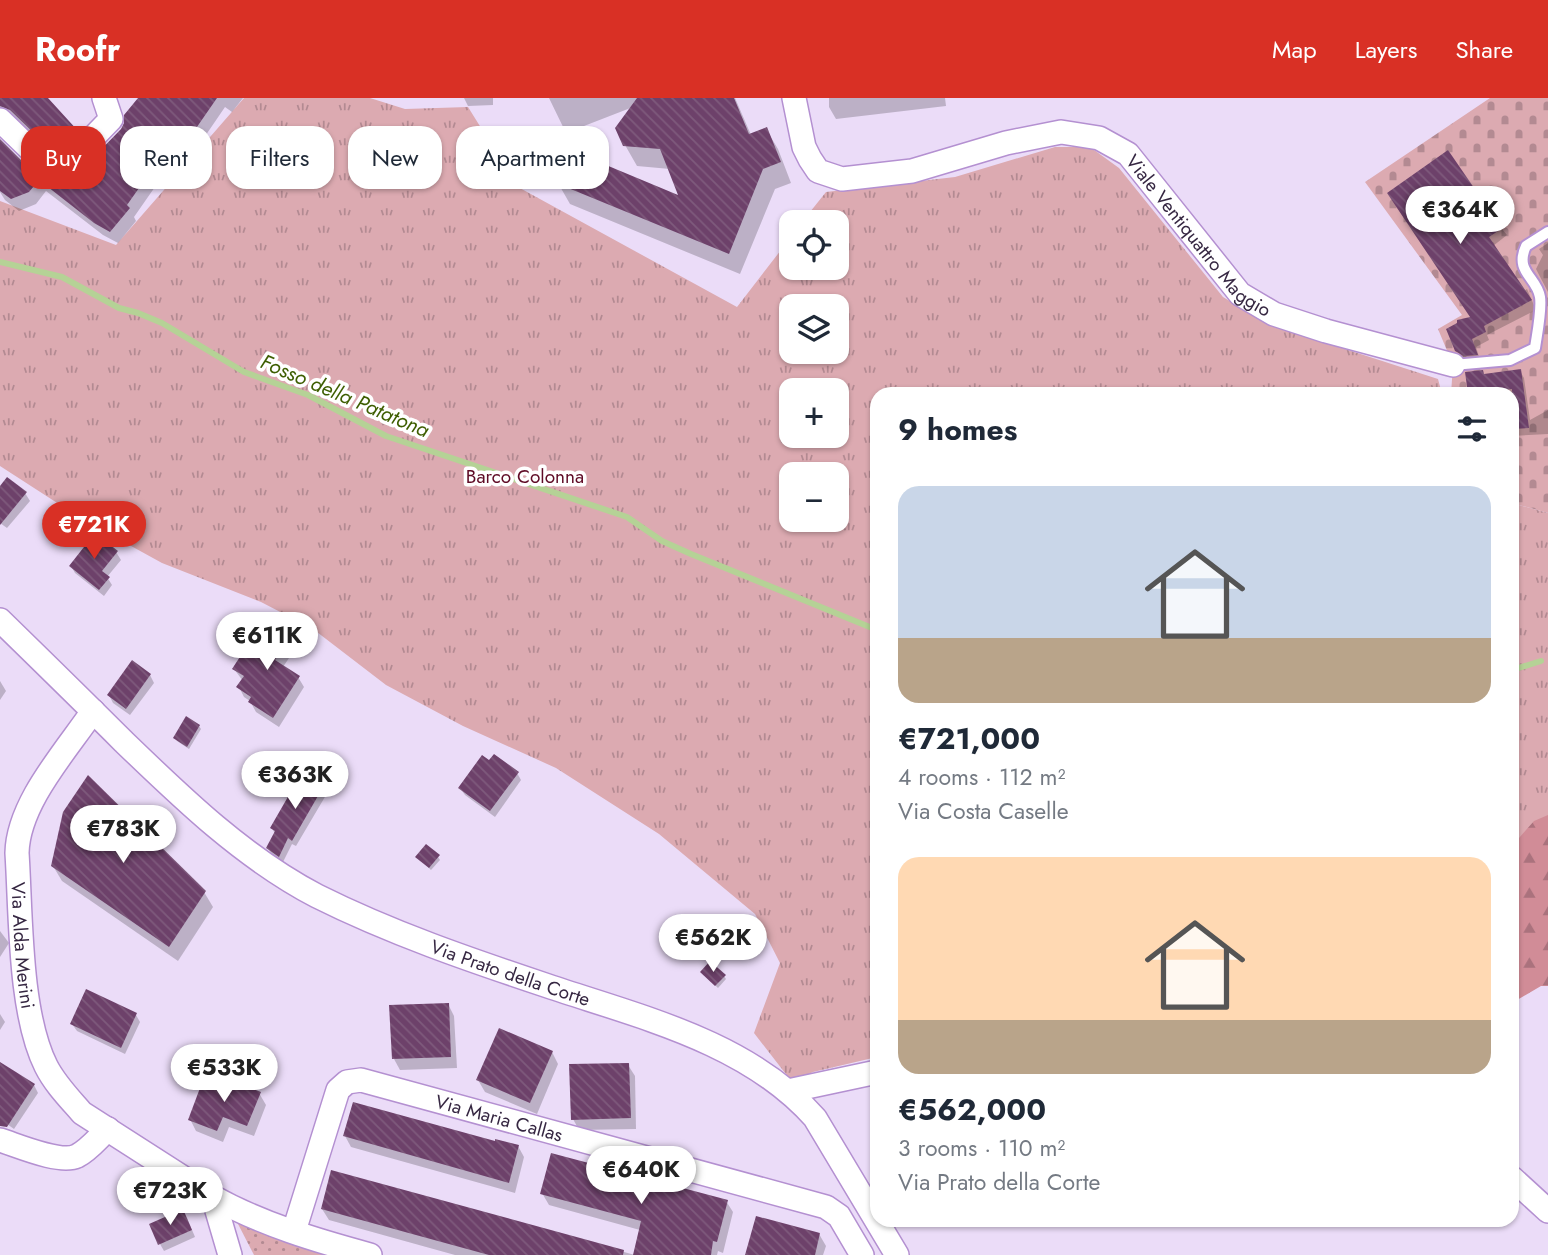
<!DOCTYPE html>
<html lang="en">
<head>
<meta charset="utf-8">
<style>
  body { margin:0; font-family:Jost,sans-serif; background:#f2f2f3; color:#1f2937; height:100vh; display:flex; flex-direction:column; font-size:26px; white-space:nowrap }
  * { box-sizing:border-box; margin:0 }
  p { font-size:23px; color:#747a83 }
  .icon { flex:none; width:38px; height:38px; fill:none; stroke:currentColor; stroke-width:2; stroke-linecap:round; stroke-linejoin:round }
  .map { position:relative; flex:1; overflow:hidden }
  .side { position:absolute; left:870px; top:289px; width:649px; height:840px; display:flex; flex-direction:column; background:#fff; border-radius:21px; box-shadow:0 2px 5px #0004 }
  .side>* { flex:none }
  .top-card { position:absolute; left:21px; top:28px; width:665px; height:63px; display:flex; gap:14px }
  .controls { position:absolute; left:779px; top:112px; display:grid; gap:14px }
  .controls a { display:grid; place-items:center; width:70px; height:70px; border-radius:14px; background:#fff; box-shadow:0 2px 5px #0004; font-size:35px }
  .price { position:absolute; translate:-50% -60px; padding:0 16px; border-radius:24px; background:#fff; color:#222; font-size:23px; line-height:46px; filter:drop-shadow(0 2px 4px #0008) }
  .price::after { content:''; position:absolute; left:50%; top:42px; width:21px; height:16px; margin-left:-10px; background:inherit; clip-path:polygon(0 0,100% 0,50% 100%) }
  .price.active { background:#d93025; color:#fff }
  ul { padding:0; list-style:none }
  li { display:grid; align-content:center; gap:14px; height:371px; padding:0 28px }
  li span { display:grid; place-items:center; height:217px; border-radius:21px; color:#555 }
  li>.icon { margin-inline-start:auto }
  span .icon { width:126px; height:126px; fill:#fffc; stroke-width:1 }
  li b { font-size:30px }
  h2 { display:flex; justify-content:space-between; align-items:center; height:84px; padding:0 28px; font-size:30px }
  .tag { padding:0 24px; border-radius:21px; background:#fff; box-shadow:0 2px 5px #0004; font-size:24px; line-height:63px }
  .tag.active { background:#d93025; color:#fff }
  header { display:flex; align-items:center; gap:42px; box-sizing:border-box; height:98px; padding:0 35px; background:#d93025; color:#fff }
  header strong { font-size:33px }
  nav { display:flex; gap:38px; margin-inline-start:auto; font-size:24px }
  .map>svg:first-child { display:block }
  .grass { fill:url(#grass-dots) }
  .forest { fill:url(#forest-firs) }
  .cemetery { fill:url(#cemetery-stones) }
  .park { fill:url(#park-tufts); fill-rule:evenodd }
  .shadow { fill:#0003 }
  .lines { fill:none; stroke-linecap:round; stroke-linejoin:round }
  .stream { stroke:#b5d296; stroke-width:6 }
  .building { fill:url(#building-back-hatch) }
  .service-casing { stroke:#b490d1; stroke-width:14 }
  .minor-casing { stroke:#b490d1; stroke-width:26 }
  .service { stroke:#fff; stroke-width:10 }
  .minor { stroke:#fff; stroke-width:23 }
  .labels { text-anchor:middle; stroke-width:7; stroke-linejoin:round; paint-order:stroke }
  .street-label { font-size:19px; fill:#362742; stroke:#fff }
  .park-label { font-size:19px; fill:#5f0b26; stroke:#fff }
  .water-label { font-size:21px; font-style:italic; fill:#3e5e02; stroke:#fff }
</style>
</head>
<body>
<header>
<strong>Roofr</strong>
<nav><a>Map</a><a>Layers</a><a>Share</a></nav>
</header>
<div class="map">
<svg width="1548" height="1157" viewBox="0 0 1548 1157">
  <defs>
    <pattern id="grass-dots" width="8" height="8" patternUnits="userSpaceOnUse" patternTransform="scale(1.75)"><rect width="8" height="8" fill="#dcaab1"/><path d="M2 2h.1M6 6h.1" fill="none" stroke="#b38a92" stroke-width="1.8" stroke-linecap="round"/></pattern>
    <pattern id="forest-firs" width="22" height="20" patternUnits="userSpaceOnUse" patternTransform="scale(1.75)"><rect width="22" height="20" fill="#d18c97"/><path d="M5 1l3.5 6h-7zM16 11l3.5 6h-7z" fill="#aa727d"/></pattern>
    <pattern id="cemetery-stones" width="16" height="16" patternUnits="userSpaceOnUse" patternTransform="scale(1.75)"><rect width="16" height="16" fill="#dcaab1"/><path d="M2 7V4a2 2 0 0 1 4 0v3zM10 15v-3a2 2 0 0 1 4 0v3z" fill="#b38a92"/></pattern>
    <pattern id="park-tufts" width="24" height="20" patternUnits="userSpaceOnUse" patternTransform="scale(1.75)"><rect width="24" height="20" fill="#dcaab1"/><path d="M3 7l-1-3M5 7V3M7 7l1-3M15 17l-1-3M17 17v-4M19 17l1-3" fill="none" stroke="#b38a92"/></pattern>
    <pattern id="building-back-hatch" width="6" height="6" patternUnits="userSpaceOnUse" patternTransform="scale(1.75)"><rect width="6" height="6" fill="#6d416a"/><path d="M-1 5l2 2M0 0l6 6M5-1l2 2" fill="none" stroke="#7e5a7c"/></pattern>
  </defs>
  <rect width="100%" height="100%" fill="#ebdcf8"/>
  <polygon class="grass" points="237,1124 345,1157 254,1157"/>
  <polygon class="forest" points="1548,632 1548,888 1541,888 1512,905 1512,642"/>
  <polygon class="cemetery" points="1490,0 1548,0 1548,415 1512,405 1512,296 1451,296 1453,267 1438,231 1462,217 1365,84"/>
  <g class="park">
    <path d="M244 0H370L405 11 468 9 518 89 737 209 791 139V170H836V124H802L826 94 955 79 1055 49H1090L1119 70 1223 199 1268 226 1438 281 1442 296H877V959L813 974 792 984 754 935 780 865 755 816 659 736 556 670 463 628 386 587 313 531 261 504 162 465 82 421 0 368V103L116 147ZM791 208H836V254H791ZM791 292H836V338H791ZM791 376H836V422H791Z"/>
    <polygon points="1512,405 1548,415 1548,717 1534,723 1512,748"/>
  </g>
  <g class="shadow">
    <polygon points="0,0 45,0 78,35 85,47 47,52 18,24 11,20 0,23"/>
    <polygon points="140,0 243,0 232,14 225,9 197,50 187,43 134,119 136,123 118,145 103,137 46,93 36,106 19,113 5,102 0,94 0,44 19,63 46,79 81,71 88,67 122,32"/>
    <polygon points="464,0 493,0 493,7 468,8"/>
    <polygon points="549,0 735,0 751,37 766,31 778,51 791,85 775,91 740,176 570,106 558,85 681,100 670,71 637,68 625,47 633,9 566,35"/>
    <polygon points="829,0 945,0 946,8 836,21 829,9"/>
    <polygon points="1492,119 1507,137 1493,148 1524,193 1527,191 1536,212 1487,237 1489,242 1476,249 1481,265 1462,261 1457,252 1472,220"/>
    <polygon points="1548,145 1548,194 1536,171 1543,157 1539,151"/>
    <polygon points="1520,273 1524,280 1530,322 1548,312 1548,336 1512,338 1512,296 1470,296 1484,278"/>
    <polygon points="0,391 25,395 30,403 7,430 0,425"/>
    <polygon points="116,454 121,462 107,479 112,487 104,498 75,475 71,468"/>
    <polygon points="295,532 301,542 283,569 298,579 304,589 279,629 256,614 250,603 244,599 239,589 243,583 234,571"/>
    <polygon points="150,577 154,585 130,617 113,605 109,597"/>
    <polygon points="0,583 6,593 0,602"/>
    <polygon points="199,628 201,631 189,651 177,643 175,640"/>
    <polygon points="517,675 521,682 495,719 465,697 460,690"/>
    <polygon points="325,685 329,692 296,748 292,746 283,764 272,757 268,750 275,736 272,730"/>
    <polygon points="417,759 438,759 440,762 431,772"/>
    <polygon points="53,768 204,794 213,809 178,863 62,783"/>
    <polygon points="0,833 9,845 0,859"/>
    <polygon points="704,877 724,878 726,881 718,890"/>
    <polygon points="448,906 454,918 457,970 400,972 394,961 391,909"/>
    <polygon points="0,916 5,924 0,932"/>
    <polygon points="136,917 140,924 125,956 77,933 72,926"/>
    <polygon points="552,954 558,966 537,1016 485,994 478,982"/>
    <polygon points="628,967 635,978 636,1031 579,1032 573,1021"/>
    <polygon points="0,975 34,987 38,995 14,1031 0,1021"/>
    <polygon points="227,993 259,995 266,1007 254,1038 229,1029 223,1044 196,1033 190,1021"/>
    <polygon points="345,1038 518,1048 524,1059 515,1095 351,1049"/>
    <polygon points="877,1049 877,1064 872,1051"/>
    <polygon points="332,1074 635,1157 640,1132 549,1107 542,1095 726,1103 733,1114 723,1155 718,1153 717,1157 455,1157 329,1122 322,1111"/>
    <polygon points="187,1120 195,1139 164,1153 160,1146"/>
    <polygon points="1425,1122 1452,1122 1429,1129"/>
    <polygon points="819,1136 826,1148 823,1157 747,1157"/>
  </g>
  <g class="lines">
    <g class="stream">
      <polyline points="0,164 62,179 119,210 138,215 162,225 244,274 308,297 386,338 627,419 662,443 691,456 877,532"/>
      <polyline points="1512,572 1541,563"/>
    </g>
  </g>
  <g class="building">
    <polygon points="0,0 48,0 79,34 70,43 51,48 39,40 10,12 0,8"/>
    <polygon points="138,0 217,0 190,39 180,32 127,107 130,110 110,134 94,125 39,82 29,94 11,101 0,93 0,41 22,63 46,77 80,70 87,66 121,31 124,25 124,17"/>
    <polygon points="637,0 734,0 749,36 767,29 781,64 763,71 729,156 556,85 570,52 678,97 660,51 623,48 615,30"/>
    <polygon points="1448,52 1492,116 1494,115 1504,129 1489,139 1532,202 1484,228 1486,234 1472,241 1478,257 1464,258 1455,253 1446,231 1457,225 1457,222 1470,219 1387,95"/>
    <polygon points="1521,271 1529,330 1512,331 1512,291 1468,296 1465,274 1483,272 1484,276"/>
    <polygon points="7,379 27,394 0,427 0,388"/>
    <polygon points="95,435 118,453 102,473 110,479 99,492 69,468"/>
    <polygon points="281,521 296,531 275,562 300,578 273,620 248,604 251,599 236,589 244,578 232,571 249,545 260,552"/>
    <polygon points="132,562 151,576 126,611 107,597"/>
    <polygon points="186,618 200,627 187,649 173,640"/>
    <polygon points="494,656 519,674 490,713 458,690 482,657 489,662"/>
    <polygon points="304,671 326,684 292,743 288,740 279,759 266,750 275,733 270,730"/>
    <polygon points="88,677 206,793 169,849 51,768 63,714"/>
    <polygon points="426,746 440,757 429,770 415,759"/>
    <polygon points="710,863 726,877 715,888 700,874"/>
    <polygon points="86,891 137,915 121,950 70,926"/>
    <polygon points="449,905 451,959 392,961 389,907"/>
    <polygon points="499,930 553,953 530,1005 476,982"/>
    <polygon points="0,964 35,986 7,1029 0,1028"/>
    <polygon points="629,965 631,1020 571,1022 569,966"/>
    <polygon points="203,982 226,991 230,982 261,994 247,1028 223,1019 217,1033 188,1022"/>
    <polygon points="353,1004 495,1043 495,1041 519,1047 509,1085 343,1038"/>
    <polygon points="551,1055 728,1102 717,1144 713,1143 711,1157 633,1157 641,1123 540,1096"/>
    <polygon points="331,1072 624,1152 623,1157 489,1157 321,1111"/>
    <polygon points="183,1111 192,1132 158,1147 149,1126"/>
    <polygon points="756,1118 820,1135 815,1157 745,1157"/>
  </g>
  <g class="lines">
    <g class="service-casing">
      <path id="service" d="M1453 267 1510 262 1535 250C1537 236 1542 212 1540 199 1537 179 1514 174 1526 148L1548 134"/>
    </g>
    <g class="minor-casing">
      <g id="minor">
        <path id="s1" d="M794 0 804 49 810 61 818 73 842 81 912 73 1006 45 1061 34 1099 40 1128 56 1240 196 1274 216 1326 233 1453 267"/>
        <polyline points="0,22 30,51 49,63 77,56 111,21 104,0"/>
        <path id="s2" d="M0 522C41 562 83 603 124 644 183 701 244 760 317 798 391 835 470 862 548 888 640 919 748 944 815 1020L897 1157"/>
        <path id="s3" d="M93 613C66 653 18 705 17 755 21 816 19 914 46 968 55 986 69 1000 82 1015L213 1099 230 1157"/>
        <polyline points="788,993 877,974"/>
        <path d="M0 1042C19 1048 60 1066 77 1058 89 1052 98 1040 108 1031"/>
        <polyline points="1512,1080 1548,1113"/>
        <path d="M213 1099C261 1126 318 1143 370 1157"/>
        <path id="s4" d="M294 1133 338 992 347 984 361 982 826 1109 839 1118 862 1157"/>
      </g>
    </g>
    <use href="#service" class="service"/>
    <use href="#minor" class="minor"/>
  </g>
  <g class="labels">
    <g class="street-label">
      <text dy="7" stroke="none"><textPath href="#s1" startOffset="508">Viale Ventiquattro Maggio</textPath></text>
      <text dy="7" stroke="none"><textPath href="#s3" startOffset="256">Via Alda Merini</textPath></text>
      <text dy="7" stroke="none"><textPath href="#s2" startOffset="630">Via Prato della Corte</textPath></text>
      <text dy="7" stroke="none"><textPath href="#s4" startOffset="317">Via Maria Callas</textPath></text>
    </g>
    <g class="park-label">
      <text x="525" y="385">Barco Colonna</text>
    </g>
    <g class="water-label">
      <text transform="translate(345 298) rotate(23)" y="7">Fosso della Patatona</text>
    </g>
  </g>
</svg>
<div class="controls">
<a><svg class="icon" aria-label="locate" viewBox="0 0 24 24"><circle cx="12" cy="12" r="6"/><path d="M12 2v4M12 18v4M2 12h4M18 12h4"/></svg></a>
<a><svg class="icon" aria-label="layers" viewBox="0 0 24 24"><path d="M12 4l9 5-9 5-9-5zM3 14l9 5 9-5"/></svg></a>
<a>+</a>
<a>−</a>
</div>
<b class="price" style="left:1460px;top:148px">€364K</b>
<b class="price active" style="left:94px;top:463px">€721K</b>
<b class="price" style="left:267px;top:574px">€611K</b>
<b class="price" style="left:295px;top:713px">€363K</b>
<b class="price" style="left:123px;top:767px">€783K</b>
<b class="price" style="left:713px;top:876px">€562K</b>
<b class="price" style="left:224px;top:1006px">€533K</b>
<b class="price" style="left:641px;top:1108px">€640K</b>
<b class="price" style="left:170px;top:1129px">€723K</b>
<div class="top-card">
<a class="tag active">Buy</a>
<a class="tag">Rent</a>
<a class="tag">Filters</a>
<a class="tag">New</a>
<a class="tag">Apartment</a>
</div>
<section class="side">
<h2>9 homes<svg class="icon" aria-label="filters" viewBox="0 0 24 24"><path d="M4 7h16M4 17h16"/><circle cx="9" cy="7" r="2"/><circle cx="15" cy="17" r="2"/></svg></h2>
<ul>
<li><span style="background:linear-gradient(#c9d6e8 70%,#b9a48a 0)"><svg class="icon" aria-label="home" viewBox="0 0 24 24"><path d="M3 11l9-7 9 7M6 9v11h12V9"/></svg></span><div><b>€721,000</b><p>4 rooms · 112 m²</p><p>Via Costa Caselle</p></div></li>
<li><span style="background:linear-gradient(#ffd9b3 75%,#b9a48a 0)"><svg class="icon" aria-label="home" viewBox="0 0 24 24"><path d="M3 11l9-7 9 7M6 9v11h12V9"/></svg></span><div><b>€562,000</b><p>3 rooms · 110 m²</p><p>Via Prato della Corte</p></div></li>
</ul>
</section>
</div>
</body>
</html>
